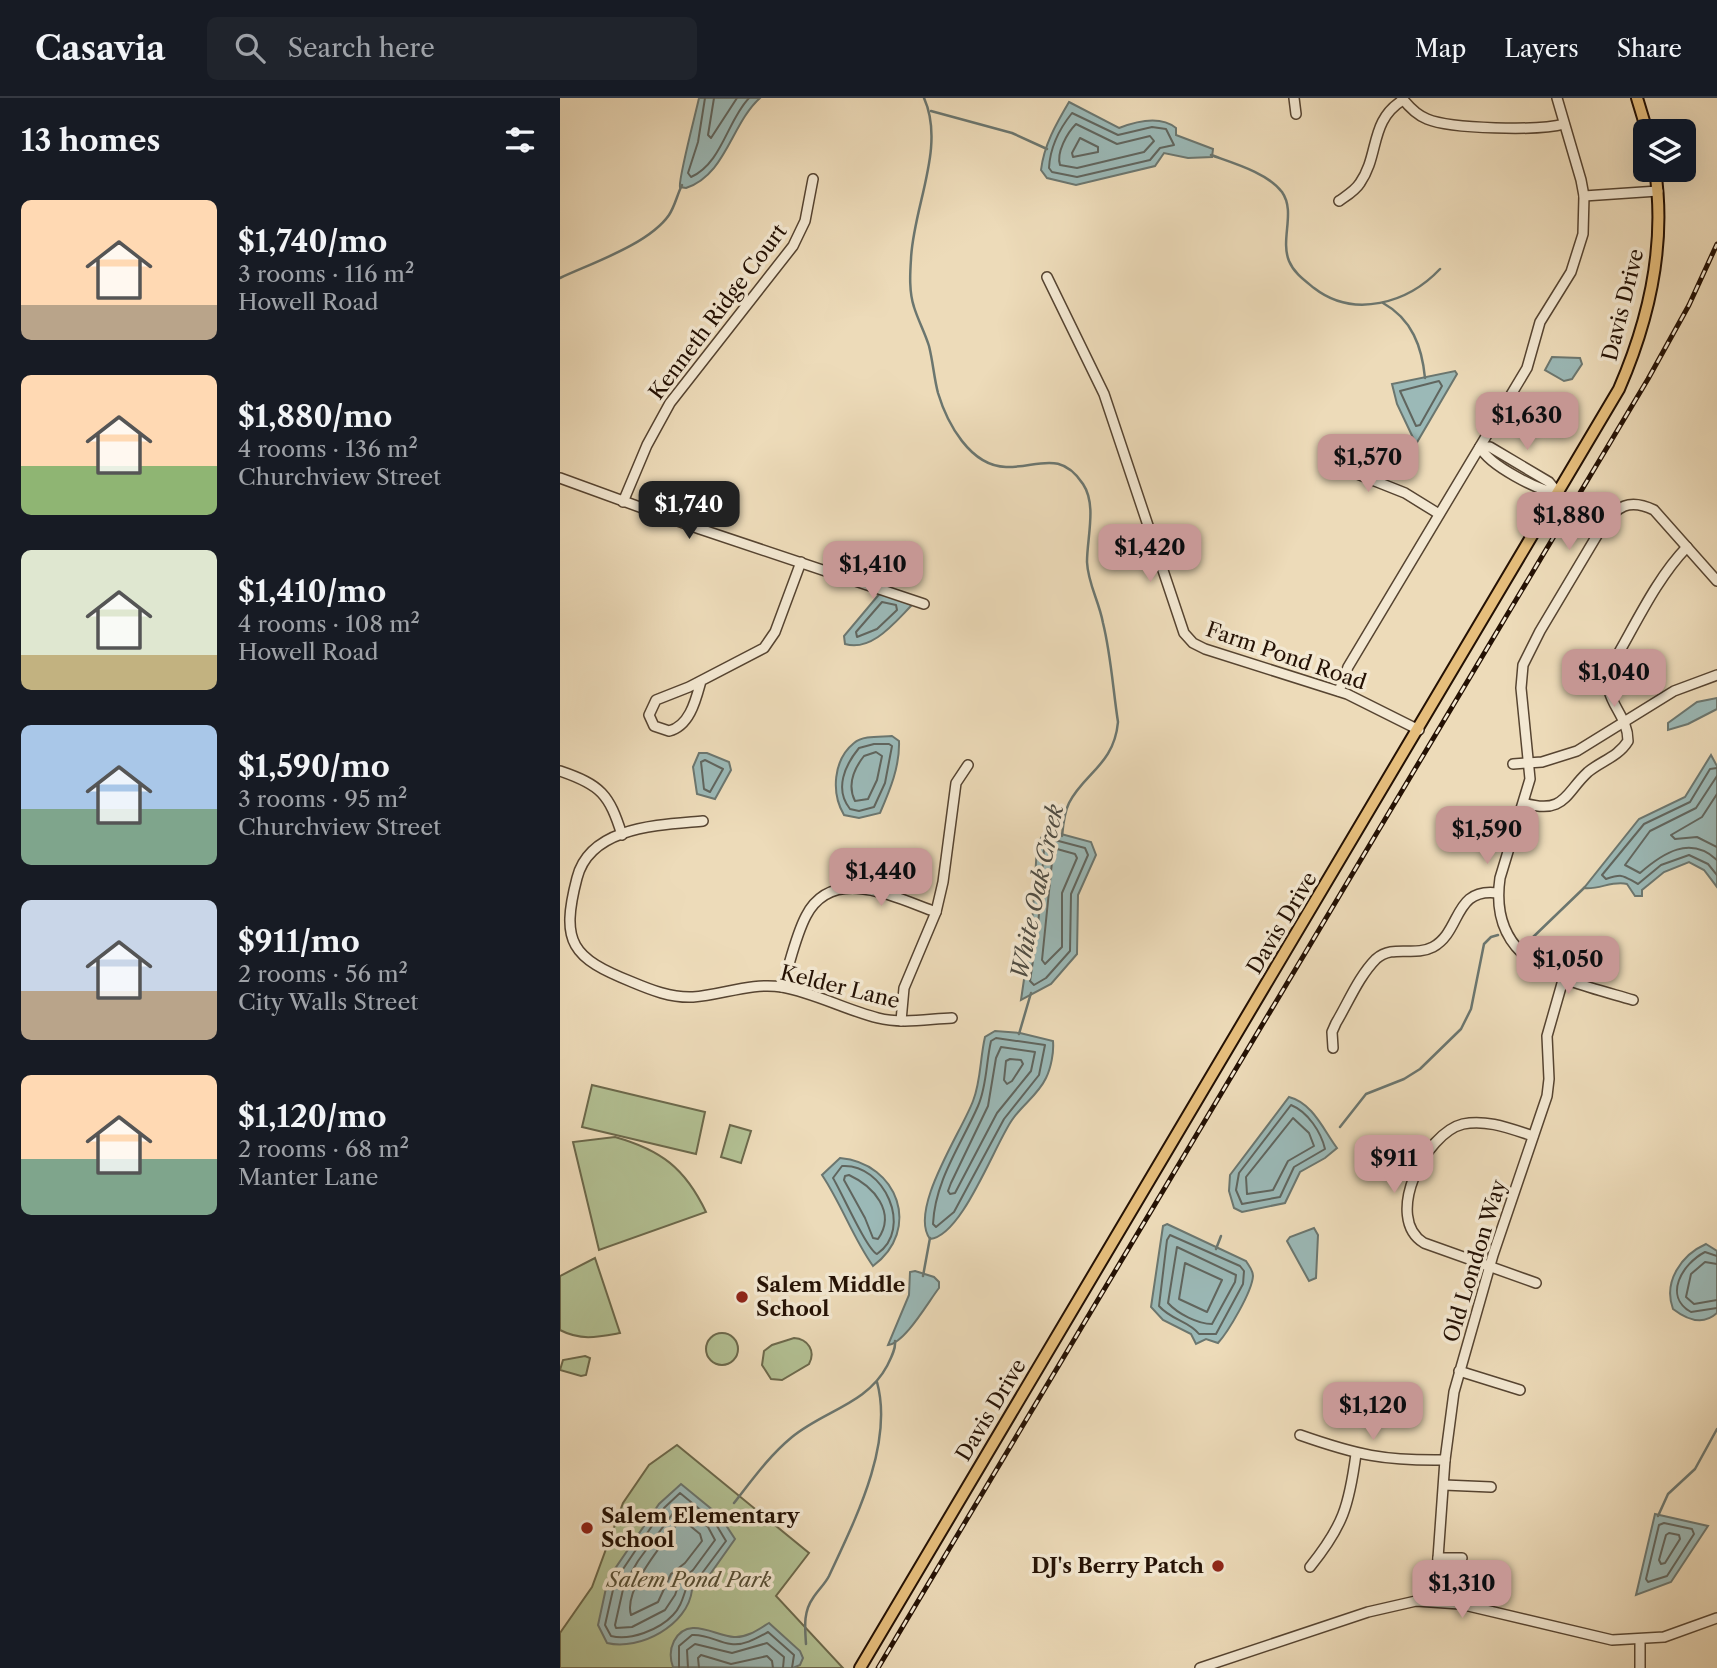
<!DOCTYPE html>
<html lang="en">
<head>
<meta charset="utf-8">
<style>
  body { margin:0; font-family:"Libre Caslon Text",serif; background:#20242c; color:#f1f3f6; height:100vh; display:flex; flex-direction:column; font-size:26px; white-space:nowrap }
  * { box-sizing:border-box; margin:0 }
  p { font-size:23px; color:#9ea1a6 }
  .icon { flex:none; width:38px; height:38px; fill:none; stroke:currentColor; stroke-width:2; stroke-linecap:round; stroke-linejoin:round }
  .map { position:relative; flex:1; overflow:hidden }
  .details { display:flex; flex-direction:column; background:#171b24; width:560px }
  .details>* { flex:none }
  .controls { position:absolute; left:1073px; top:21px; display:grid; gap:14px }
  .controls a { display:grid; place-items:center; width:63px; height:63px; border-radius:10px; background:#171b24; box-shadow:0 7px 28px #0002; font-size:35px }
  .price { position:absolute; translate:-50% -60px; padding:0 16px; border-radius:14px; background:#c59692; color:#111; font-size:23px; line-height:46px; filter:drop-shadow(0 2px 4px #0008) }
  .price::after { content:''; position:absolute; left:50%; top:42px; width:21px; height:16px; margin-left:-10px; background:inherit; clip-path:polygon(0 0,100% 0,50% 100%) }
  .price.selected { background:#222; color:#fff }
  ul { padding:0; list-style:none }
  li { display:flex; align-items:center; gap:21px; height:175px; padding:0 21px }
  li span { display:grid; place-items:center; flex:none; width:196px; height:140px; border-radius:10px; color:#555 }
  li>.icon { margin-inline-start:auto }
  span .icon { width:84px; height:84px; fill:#fffc; stroke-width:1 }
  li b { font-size:30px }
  h2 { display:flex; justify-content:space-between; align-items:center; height:84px; padding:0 21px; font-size:30px }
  header { display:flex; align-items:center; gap:42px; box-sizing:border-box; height:98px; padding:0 35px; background:#171b24; border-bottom:2px solid #363941 }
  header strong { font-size:33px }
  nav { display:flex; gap:38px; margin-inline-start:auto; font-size:24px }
  .search { width:490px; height:63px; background:#20242c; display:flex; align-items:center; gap:18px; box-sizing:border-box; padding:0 24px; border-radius:10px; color:#9ea1a6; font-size:26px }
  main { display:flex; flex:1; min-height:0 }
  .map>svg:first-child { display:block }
  .green { fill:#b3c194; stroke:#6c694c; stroke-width:2 }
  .water { fill:#9bb9b7; stroke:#6b766f; stroke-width:2 }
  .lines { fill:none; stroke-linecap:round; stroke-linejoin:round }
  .shore { stroke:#60655e; stroke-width:2 }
  .stream { stroke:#6b766f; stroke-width:2.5 }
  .minor-casing { stroke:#564431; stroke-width:12 }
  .major-casing { stroke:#241104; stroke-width:14 }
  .minor { stroke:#f3e8d2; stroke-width:9 }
  .major { stroke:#e6be7c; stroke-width:10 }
  .rail-casing { stroke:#241104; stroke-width:5 }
  .rail { stroke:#f3e8d2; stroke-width:2.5; stroke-dasharray:8; stroke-linecap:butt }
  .poi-dot { fill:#8f2418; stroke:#f3e8d2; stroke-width:2.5 }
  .labels { text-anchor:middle; stroke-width:7; stroke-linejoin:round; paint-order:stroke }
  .street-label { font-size:21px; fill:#241104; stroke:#f3e8d2 }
  .poi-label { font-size:21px; font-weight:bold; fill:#241104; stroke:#f3e8d2; text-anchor:start }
  .park-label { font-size:21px; font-style:italic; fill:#564f36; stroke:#f3e8d2 }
  .water-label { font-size:23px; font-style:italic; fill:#4e4c43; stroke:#f3e8d2 }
</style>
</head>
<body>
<header>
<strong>Casavia</strong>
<div class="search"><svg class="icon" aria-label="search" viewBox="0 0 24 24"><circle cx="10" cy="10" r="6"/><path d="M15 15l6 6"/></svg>Search here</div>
<nav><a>Map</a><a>Layers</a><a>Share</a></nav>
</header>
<main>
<section class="details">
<h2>13 homes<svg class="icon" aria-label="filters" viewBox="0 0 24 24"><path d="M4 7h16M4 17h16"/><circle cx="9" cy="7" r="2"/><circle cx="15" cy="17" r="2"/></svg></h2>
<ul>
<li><span style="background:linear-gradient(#ffd9b3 75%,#b9a48a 0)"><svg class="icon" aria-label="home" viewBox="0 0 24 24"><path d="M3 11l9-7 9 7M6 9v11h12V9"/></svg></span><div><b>$1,740/mo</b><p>3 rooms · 116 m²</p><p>Howell Road</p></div></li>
<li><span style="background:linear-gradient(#ffd9b3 65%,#8fb573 0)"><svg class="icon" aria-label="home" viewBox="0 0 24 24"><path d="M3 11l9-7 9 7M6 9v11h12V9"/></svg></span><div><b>$1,880/mo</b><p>4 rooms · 136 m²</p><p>Churchview Street</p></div></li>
<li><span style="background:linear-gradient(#dfe7d0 75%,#c2b280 0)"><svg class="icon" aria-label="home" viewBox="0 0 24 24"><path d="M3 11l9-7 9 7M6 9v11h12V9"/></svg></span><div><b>$1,410/mo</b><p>4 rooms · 108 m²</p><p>Howell Road</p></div></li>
<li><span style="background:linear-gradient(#a9c7e8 60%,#7fa58c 0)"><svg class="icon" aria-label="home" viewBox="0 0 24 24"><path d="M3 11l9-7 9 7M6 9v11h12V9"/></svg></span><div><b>$1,590/mo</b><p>3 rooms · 95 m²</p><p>Churchview Street</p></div></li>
<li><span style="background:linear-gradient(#c9d6e8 65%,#b9a48a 0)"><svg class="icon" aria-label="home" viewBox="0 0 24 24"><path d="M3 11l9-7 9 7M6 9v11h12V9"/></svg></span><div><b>$911/mo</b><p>2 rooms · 56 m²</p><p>City Walls Street</p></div></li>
<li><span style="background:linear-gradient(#ffd9b3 60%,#7fa58c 0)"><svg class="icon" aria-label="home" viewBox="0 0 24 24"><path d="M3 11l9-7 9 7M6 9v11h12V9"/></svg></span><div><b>$1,120/mo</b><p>2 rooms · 68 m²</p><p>Manter Lane</p></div></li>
</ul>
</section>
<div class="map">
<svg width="1157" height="1570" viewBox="0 0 1157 1570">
  <rect width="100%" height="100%" fill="#eddbb9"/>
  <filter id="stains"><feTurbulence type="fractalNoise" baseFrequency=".00286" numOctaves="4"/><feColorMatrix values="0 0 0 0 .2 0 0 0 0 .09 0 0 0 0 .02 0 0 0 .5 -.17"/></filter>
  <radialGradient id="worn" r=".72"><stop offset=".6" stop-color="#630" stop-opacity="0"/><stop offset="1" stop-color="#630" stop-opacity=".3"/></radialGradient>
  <g class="green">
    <polygon points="32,987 145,1014 136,1056 22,1029"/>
    <polygon points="170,1027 191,1033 181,1065 161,1059"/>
    <path d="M55 1039C101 1052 125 1070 146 1114L39 1152 13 1044Z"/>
    <path d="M35 1160 60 1235C38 1239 21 1243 0 1232V1178Z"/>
    <circle cx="162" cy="1251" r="16"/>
    <path d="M234 1240C248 1241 256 1253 249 1266L222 1282 211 1281 202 1267 204 1253 212 1247Z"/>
    <polygon points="25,1258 30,1260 26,1277 21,1278 0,1272 3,1262"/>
    <polygon points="117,1347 249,1455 216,1498 283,1570 0,1570 0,1535 32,1489 63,1405 89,1367"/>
  </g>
  <g class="water">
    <path d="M139 0H200C171 26 166 77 126 90L120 89C118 82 136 14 139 0Z"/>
    <path d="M509 4 559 30C577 23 600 17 616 30V37L653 51 652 59 628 60 604 55 595 68 516 87 487 80 481 72C484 47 496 26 509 4Z"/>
    <polygon points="992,259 1020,260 1022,266 1012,281 1004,283 985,272"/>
    <polygon points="895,273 897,276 856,346 837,306 832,286"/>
    <path d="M321 494 352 507C335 524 312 554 285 546L284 538Z"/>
    <polygon points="1157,600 1157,611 1128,626 1108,632 1108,625 1137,604"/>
    <path d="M332 638 339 643C340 668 330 692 320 715L299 720 284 717C271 695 273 662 294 645 303 637 321 639 332 638Z"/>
    <polygon points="139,655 147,655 169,664 171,672 155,701 137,696 133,669"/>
    <path d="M1151 657 1157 668V789L1144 772 1129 764 1104 774 1082 792V798H1075L1067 786C1053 782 1039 792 1024 790L1079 721 1125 699Z"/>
    <polygon points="490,733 531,744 536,757 518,797 517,856 491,886 461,902 472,827 477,749 483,736"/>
    <path d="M435 933 460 935 493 943C494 954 491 970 486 980 478 997 462 1007 452 1022 434 1048 402 1138 370 1141 348 1112 402 1033 413 1003 421 983 420 960 425 939Z"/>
    <path d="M729 999C753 1005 764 1033 777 1050L765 1060 740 1074 725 1105 682 1114 674 1110 669 1093 670 1077Z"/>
    <path d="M280 1060C338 1065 362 1132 313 1168 293 1140 282 1107 262 1077Z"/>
    <path d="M607 1126 686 1163C689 1168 693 1172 693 1178 692 1194 668 1234 658 1245L646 1241 636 1246 631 1236 603 1222 591 1209 603 1128Z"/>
    <polygon points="754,1130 758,1137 756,1180 749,1183 727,1143 730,1139"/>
    <path d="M1146 1146 1157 1153V1215C1143 1228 1126 1221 1113 1211 1103 1184 1121 1157 1146 1146Z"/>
    <path d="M355 1173 374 1179 379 1184V1190C368 1204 345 1245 328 1247L349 1197 350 1174Z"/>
    <path d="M121 1386 160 1418 175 1441 146 1482 132 1492C128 1527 80 1553 47 1545L38 1527 48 1481 99 1406Z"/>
    <polygon points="1095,1416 1148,1428 1111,1484 1076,1497"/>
    <path d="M209 1525 240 1553 243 1560 240 1567 233 1570 113 1569C110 1561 110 1551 114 1543 128 1517 155 1538 174 1539 187 1540 199 1531 209 1525Z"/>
  </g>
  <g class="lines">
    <g class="shore">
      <path d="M145 0 138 44 128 75 131 79C162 65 167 23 189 0"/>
      <polyline points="154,0 148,37 151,40 177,0"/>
      <path d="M512 15 558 37 592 29 606 31 614 47 600 50 590 62 517 79 492 74 489 70C490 50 500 30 512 15Z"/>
      <path d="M516 26 557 46 590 38 594 43 584 54 517 70 500 67C496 55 507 35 516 26Z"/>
      <polygon points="520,40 538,49 538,54 513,59 512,55"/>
      <polygon points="879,283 882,288 860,327 856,328 840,293"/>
      <polygon points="322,504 336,507 337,512 317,531 297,539 296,534"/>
      <path d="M314 646H329L332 648 325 685 314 709 299 713 290 711C274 691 285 667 299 650Z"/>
      <path d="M316 654 322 658 317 682 308 701 295 703C287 687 293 672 304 658Z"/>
      <polygon points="145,662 163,671 150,694 144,691 141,664"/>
      <path d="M1157 670 1150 671 1130 704 1084 726 1042 777 1046 781C1064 775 1063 778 1078 786L1101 767 1129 757 1148 766 1157 777"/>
      <path d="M1157 678 1136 710 1090 733 1065 767 1080 775C1103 755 1130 737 1157 762"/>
      <polyline points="1157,696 1142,719 1111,737 1115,741 1137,739 1157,749"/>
      <polygon points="491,741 525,750 528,757 511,796 510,853 486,880 474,887 470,883 478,828 484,751"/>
      <polygon points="497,751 515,756 517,760 502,795 502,849 485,866 482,862 493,754"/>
      <path d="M436 940 485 947 479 977 444 1021 394 1114 376 1129 373 1126C375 1082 401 1047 418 1008 427 988 426 964 431 943Z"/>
      <polygon points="441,949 475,954 471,973 437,1015 395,1095 390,1096 388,1093 391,1085 428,1008 436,960"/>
      <polygon points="450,961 461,962 463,966 452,983 447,986 444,982 446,963"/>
      <path d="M731 1007C748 1014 761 1034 765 1051L734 1069 720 1099 682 1106 676 1092 679 1075Z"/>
      <polygon points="733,1020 749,1035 754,1048 728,1063 713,1092 687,1096 686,1079"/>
      <path d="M282 1068C324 1065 354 1131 317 1156 307 1152 282 1095 273 1080Z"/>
      <path d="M289 1077C313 1088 337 1114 318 1141L313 1140 305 1120 284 1082 285 1078Z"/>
      <path d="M610 1137 680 1168 684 1173 683 1186 656 1236H639C629 1223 611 1222 599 1208L607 1142Z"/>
      <path d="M617 1149 676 1177 675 1184 652 1226C638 1226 618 1216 608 1205Z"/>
      <path d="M1157 1158 1145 1154C1122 1166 1103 1198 1131 1214L1157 1210"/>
      <polygon points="625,1165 662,1182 647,1214 619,1201"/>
      <polyline points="1157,1166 1145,1164 1131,1176 1126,1199 1134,1206 1157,1202"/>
      <path d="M120 1395 154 1423 166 1443 140 1478 127 1488C123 1499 121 1509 113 1517 99 1532 70 1543 51 1538L45 1527 55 1483 104 1410Z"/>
      <polygon points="119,1407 123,1407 148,1429 155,1442 133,1472 120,1483 115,1497 105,1512 72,1529 56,1530 55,1527 64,1487 78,1463"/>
      <path d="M123 1422 140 1436 142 1443 125 1465 111 1476 98 1504 71 1517C63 1491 104 1445 119 1423Z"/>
      <polygon points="1104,1425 1132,1431 1134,1436 1107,1478 1088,1484 1086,1481 1099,1427"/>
      <polygon points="1109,1435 1119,1437 1120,1441 1105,1465 1101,1466 1099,1462 1106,1437"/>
      <path d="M119 1570V1548L132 1537C147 1536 157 1544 171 1546 184 1548 197 1540 208 1534L234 1557 232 1570"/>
      <polyline points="128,1570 127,1552 135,1546 172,1555 207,1545 224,1559 223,1570"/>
      <polyline points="139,1570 138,1560 141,1557 171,1566 207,1558 212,1563 213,1570"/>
    </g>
    <g class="stream">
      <path d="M364 0C386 49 353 109 351 161 350 176 349 194 354 209 358 222 365 235 369 248 373 264 374 280 378 295 387 325 410 368 446 369 477 370 500 351 523 386 537 407 527 439 527 464 528 486 539 503 543 525 551 557 553 592 558 624 554 667 524 675 509 705 504 715 503 727 502 738"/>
      <polyline points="371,13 452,35 487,51"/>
      <path d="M651 57C673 65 708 75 722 94 736 114 720 141 729 163 734 175 744 182 754 190 794 221 848 205 880 171"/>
      <path d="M0 180C32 165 89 146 109 117 115 108 117 97 122 87"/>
      <path d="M823 205C852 221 862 249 865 280"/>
      <polyline points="970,842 1025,789"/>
      <polyline points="459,936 471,895"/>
      <polyline points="780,1029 806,996 844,981 860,971 901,931 911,911 924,846 931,839 938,837"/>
      <polyline points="656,1151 661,1138"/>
      <polyline points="363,1178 370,1140"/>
      <path d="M174 1405C192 1382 209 1358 232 1339 263 1313 307 1306 327 1268 331 1260 336 1251 335 1243"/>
      <polyline points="1098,1418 1108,1396 1135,1371 1157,1331"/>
      <path d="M246 1546C245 1530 243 1514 253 1500 258 1492 265 1486 269 1478 295 1422 334 1346 317 1284"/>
    </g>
    <g class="minor-casing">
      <g id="minor">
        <polyline points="734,0 736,16"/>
        <path d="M842 0C849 9 857 17 867 21 891 31 979 33 1004 26"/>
        <polyline points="1024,98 1098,93"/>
        <path d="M779 103C786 98 795 93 800 85 820 56 809 23 843 2"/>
        <polyline points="487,179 544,296 624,535 633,545 645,551 787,596 859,632"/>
        <path d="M920 349C929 367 978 393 998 395"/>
        <polyline points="920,349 930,349 989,384 998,395"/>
        <polyline points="769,353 772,366 845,395 879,416"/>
        <polyline points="0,380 140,431 364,506"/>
        <polyline points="63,404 87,347 110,305 233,148 245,123 253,81"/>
        <path d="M141 583C136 601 130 628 109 633L94 628 89 617 96 602 129 589 204 550 215 534 241 464"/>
        <polyline points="779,593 788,569 967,270 980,224 1011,174 1023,136 1024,98 1021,82 997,0"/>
        <polyline points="953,666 982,664 1017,653 1114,593 1157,577"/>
        <path d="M0 673C41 687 49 696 62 737"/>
        <path d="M964 705C1005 717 1005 695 1028 674 1041 663 1058 659 1068 643 1068 614 1040 602 1050 570 1074 530 1095 482 1127 449"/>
        <path d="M143 723C100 727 30 728 17 780 0 845 12 860 72 884 91 892 111 900 133 899 162 897 192 884 222 889 255 895 286 912 318 920 341 926 368 921 392 920"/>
        <polyline points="376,814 383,784 396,685 408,667"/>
        <path d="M222 889C230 866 235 839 246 818 273 766 336 800 376 814L344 890 341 923"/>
        <path d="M1073 902C1009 883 927 869 940 780L970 681 961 590 963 567 980 533 1042 429C1057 408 1069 400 1094 412L1157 483"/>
        <path d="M773 950 772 934 776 925C788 905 799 878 816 861 833 846 854 859 873 849 902 833 893 789 938 795"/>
        <path d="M973 1038C951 1031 927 1021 903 1026 865 1035 823 1120 864 1145L976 1185"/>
        <polyline points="899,1273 960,1292"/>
        <path d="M740 1337C797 1357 824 1363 885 1362"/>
        <polyline points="884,1387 931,1389"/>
        <polyline points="878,1460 902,1460"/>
        <path d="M750 1469C783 1428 789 1408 796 1356"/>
        <polyline points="875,1502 885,1362 894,1294 933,1157 987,998 989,981 987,938 1003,882"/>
        <polyline points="1080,1542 1080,1570"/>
        <polyline points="640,1570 808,1514 856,1503 900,1506 1052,1542 1104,1539 1157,1520"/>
      </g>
    </g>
    <g class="major-casing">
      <g id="major">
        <polyline points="1077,0 1087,33"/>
        <path d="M300 1570 1059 291C1089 222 1106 146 1095 72"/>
      </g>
    </g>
    <use href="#minor" class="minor"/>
    <use href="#major" class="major"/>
    <g class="rail-casing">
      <polyline id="rail" points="318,1570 1088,281 1129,207 1157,146"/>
    </g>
    <use href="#rail" class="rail"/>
  </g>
  <g class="poi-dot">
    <circle cx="182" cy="1199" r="7"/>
    <circle cx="27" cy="1430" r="7"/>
    <circle cx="658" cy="1468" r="7"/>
  </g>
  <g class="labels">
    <g class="street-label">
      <text transform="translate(1063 207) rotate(-76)" y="7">Davis Drive</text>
      <text transform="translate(158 214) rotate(-53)" y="7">Kenneth Ridge Court</text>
      <text transform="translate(726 558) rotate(19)" y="7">Farm Pond Road</text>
      <text transform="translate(722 825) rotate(-59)" y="7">Davis Drive</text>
      <text transform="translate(280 889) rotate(14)" y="7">Kelder Lane</text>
      <text transform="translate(915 1163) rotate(-73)" y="7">Old London Way</text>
      <text transform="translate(431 1312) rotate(-59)" y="7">Davis Drive</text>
    </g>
    <g class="poi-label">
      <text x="196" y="1194">Salem Middle<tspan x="196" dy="24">School</tspan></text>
      <text x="41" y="1425">Salem Elementary<tspan x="41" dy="24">School</tspan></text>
      <text x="644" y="1475" text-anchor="end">DJ's Berry Patch</text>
    </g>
    <g class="park-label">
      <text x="129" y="1489">Salem Pond Park</text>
    </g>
    <g class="water-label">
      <text transform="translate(477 794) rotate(-78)" y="8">White Oak Creek</text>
    </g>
  </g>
  <rect width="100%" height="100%" filter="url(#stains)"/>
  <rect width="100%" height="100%" fill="url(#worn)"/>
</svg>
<div class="controls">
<a><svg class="icon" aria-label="layers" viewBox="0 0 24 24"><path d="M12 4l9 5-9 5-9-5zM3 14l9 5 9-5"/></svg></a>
</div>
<b class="price" style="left:967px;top:354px">$1,630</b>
<b class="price" style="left:808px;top:396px">$1,570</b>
<b class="price selected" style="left:129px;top:443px">$1,740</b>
<b class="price" style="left:1009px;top:454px">$1,880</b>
<b class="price" style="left:590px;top:486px">$1,420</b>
<b class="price" style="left:313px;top:503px">$1,410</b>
<b class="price" style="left:1054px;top:611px">$1,040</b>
<b class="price" style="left:927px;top:768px">$1,590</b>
<b class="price" style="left:321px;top:810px">$1,440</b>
<b class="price" style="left:1008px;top:898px">$1,050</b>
<b class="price" style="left:834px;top:1097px">$911</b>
<b class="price" style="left:813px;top:1344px">$1,120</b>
<b class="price" style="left:902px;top:1522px">$1,310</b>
</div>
</main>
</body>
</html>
